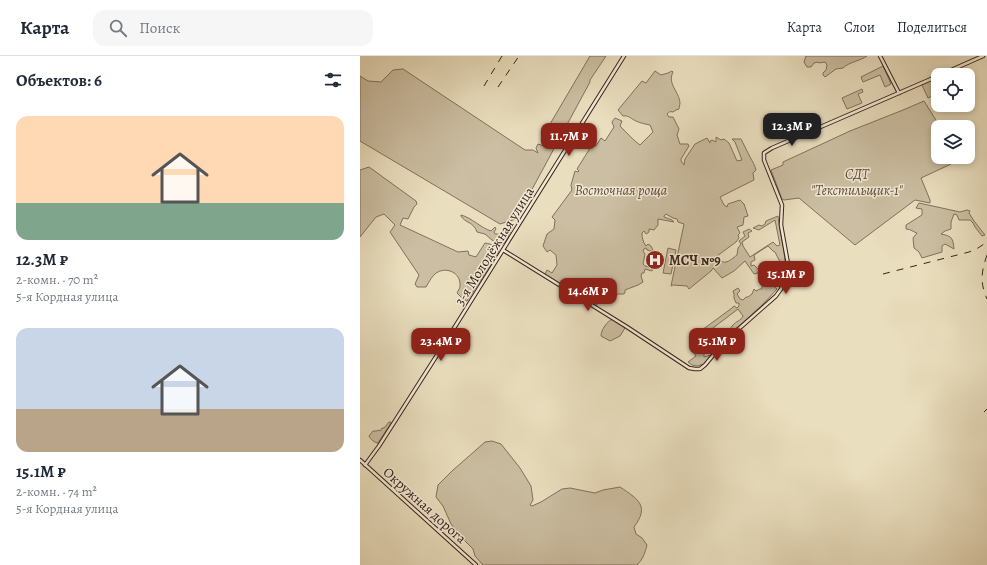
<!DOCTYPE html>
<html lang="ru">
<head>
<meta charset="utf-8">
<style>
  body { margin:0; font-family:Alegreya,serif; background:#f6f6f7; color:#1f2937; height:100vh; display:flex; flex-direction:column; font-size:15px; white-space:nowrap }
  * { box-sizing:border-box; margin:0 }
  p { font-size:13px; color:#747a83 }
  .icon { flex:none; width:22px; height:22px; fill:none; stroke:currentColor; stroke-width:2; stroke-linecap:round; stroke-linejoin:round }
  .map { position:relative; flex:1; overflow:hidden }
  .panel { display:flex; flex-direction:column; background:#fff; width:360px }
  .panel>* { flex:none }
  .controls { position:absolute; left:571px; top:12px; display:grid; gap:8px }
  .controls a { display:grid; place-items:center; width:44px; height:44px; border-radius:8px; background:#fff; box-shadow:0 2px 6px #0003; font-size:20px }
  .price { position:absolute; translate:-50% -34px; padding:0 9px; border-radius:8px; background:#8f2418; color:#fff; font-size:13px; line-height:26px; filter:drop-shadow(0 1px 2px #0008) }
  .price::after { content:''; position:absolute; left:50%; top:24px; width:12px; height:9px; margin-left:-6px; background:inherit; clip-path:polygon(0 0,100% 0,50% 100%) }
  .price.active { background:#222; color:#fff }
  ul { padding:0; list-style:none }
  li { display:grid; align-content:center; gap:8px; height:212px; padding:0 16px }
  li span { display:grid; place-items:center; height:124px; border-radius:12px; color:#555 }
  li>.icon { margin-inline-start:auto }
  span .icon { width:72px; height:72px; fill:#fffc; stroke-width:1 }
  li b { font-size:17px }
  h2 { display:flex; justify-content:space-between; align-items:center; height:48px; padding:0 16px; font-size:17px }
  header { display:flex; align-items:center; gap:24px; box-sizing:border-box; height:56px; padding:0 20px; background:#fff; border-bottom:1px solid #e0e1e3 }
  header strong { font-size:19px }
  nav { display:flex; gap:22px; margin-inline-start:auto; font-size:14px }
  .search { width:280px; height:36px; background:#f6f6f7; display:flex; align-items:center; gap:10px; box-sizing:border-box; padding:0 14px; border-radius:12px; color:#747a83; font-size:15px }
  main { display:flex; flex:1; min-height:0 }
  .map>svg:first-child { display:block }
  .green { fill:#cbbea2; stroke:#82705d }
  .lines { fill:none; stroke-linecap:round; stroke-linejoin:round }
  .secondary-casing { stroke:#3a2218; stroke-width:4.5 }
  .secondary { stroke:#f1ead5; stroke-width:2.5 }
  .rail { stroke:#3a2218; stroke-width:1; stroke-dasharray:7 7; stroke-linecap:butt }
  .labels { text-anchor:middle; stroke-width:3; stroke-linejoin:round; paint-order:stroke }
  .park-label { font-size:14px; font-style:italic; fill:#5e493a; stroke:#f1ead5 }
  .street-label { font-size:14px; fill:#3a2218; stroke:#f1ead5 }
  .poi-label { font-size:14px; font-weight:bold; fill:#3a2218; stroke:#f1ead5; text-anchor:start }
</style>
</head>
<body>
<header>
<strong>Карта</strong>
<div class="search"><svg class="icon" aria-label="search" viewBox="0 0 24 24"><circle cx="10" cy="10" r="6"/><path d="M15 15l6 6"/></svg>Поиск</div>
<nav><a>Карта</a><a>Слои</a><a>Поделиться</a></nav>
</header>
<main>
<section class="panel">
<h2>Объектов: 6<svg class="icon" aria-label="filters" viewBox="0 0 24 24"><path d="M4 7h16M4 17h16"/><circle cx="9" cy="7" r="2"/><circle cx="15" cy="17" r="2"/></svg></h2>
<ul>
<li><span style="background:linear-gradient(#ffd9b3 70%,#7fa58c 0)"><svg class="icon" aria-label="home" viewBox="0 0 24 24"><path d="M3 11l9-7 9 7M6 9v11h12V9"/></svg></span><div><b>12.3M ₽</b><p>2-комн. · 70 m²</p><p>5-я Кордная улица</p></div></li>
<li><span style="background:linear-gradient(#c9d6e8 65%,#b9a48a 0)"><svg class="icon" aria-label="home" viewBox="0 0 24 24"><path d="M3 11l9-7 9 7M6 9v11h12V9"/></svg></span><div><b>15.1M ₽</b><p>2-комн. · 74 m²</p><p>5-я Кордная улица</p></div></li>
</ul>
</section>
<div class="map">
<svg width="627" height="509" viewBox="0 0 627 509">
  <rect width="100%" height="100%" fill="#e9debe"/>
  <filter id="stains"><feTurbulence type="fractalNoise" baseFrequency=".005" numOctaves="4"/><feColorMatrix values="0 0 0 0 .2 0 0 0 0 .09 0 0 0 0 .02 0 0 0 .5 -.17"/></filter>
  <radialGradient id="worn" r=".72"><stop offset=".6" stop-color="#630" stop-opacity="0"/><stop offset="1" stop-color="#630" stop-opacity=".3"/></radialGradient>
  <g class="green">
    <polygon points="230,0 246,0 230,24 230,26 156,163 140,168 0,85 0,20 8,25 21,26 33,14 43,13 165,94 173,94 178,97 176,92 178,88 184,90 187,88 183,80"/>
    <path d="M446 0H507C500 5 489 6 483 12L476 13 465 21 463 19V17L466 14 467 9 465 6 459 7 458 6 454 7 451 11H447L444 6Z"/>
    <polygon points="523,10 531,28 525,31 520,19 503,26 501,21"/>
    <path d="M295 15 301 19 308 17 312 15 313 16C307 28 319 35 320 47 320 48 319 52 319 53L316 54 313 56C310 55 309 56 307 58L309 61H313L319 73 317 79 320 88H328L329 90 321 103V105L324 109 325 103 335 88 347 82 350 87V85L352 84 356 86V81L361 84 364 83 369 87 377 105 382 104 375 86 372 83H381C384 88 386 94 389 99 392 105 394 107 396 114L393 117 394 124 360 141 364 149 367 151 368 148 380 144 384 148 388 160 384 161 383 169 377 171 380 177 378 179 379 182 376 186 357 200V202C365 210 369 205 377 199L378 192 381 188 379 185 385 180 383 176 389 173 392 175 388 177 389 181 382 186 383 190 390 201 413 186 417 190 420 189 415 164 399 174 393 172 399 169 402 170 405 168 406 165 418 160C419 177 429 208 424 222 423 225 420 227 419 230L410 222 424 213 423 209 421 208 415 196 413 195 408 190 394 199 395 204 391 206V210L394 209 399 214 398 217 394 218 385 205 374 215 362 222 353 212 351 215 329 233 327 230 313 229 311 230 324 168 318 166 317 163 313 162 306 158 304 160V161L312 164 314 166 298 163V169L294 174 289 173V176L286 178 284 175 282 177C282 182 283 186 286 190L288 188 291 190 294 196 287 194 286 192 284 193 283 195 285 198 283 208 285 210 290 211 291 207 294 209 292 215 285 213 284 217H282L281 220 283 226 278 229 265 234V236L264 238H258L254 241 252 235 250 234 240 240 236 251 185 218 187 214 192 217 197 209 196 199 190 194 187 196 183 190 187 178 194 173 195 164 192 161 212 134 211 129 215 115 218 116 219 115 217 113 232 89 236 90 241 82 245 85 254 71 252 66 255 62 262 65 260 70C267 77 273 84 280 89L293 76 290 69C285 68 280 67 276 65 271 63 269 59 263 60L258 54 282 25 286 27Z"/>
    <polygon points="574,23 578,30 572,33 572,32 571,33 578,36 578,38 575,39 574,37 574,39 568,42 562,29"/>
    <polygon points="502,33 503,36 498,38 502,47 487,53 482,42"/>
    <polygon points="564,45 579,69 581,71 578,71 578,101 594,101 596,105 589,109 561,122 570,144 570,147 555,144 495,189 439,142 424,144 422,143 411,114 423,109 423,106 490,75 543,54"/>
    <path d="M9 111 56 145 57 148 54 151 48 163 43 162 40 169 98 196 108 195 109 199 116 201 125 187C131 188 135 189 139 194L137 200 107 245 103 243 97 237C98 235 101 231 100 228 100 217 87 211 78 216 73 218 69 226 66 231H57L55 228 59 219 30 176 35 169 24 158 16 161 0 181V114Z"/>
    <path d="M559 147 600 156 607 154 610 155 609 157 614 165 625 179 622 180 615 171 613 167 610 164H599L597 159 594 158 591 166V173L585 175 581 178C592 180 593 182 594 193L585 188 582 190V196L562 202 559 196 554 192 553 182 557 177C553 176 551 173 546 173V169L562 159V153L556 152Z"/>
    <path d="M101 159C112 162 121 172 131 175L135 171 136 173 134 176 135 178H138L142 177 144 181 147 176V173L151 170 153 171C149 177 148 187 140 189L132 184 125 178 117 176C114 166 105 167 101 160Z"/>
    <polygon points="308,192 316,194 311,218 303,217"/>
    <path d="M407 224 417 233C396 257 370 278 344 298V301L351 299 344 308 337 310 332 309 328 306 336 300 334 297 348 287 351 288 355 284V282L359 280 363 276 367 277C371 274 370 272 373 269 376 265 381 265 383 260L378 253 349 275 347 274 343 276 342 274 372 252 374 250 377 252 379 250V247H376L374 242V238L373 235 378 232 380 235 377 238 380 243 383 244 386 241H388L392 238 394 233 396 235 400 233H402V228Z"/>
    <path d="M253 263 265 272 260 280 250 285 241 280C241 274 247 265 253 263Z"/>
    <path d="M29 366H31V367L18 387C15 387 10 383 9 380L13 375H17L18 374 20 375 22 372H24Z"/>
    <path d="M132 385 141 388 160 412 171 430 173 444 170 449 172 450 181 446 202 433 210 432 235 437 243 434 260 431C278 443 290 450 274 471L276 478 282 482 287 489C285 497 283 503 277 509H123L115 500 113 493 102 482 91 468 83 450 76 441 78 429 92 415 125 386Z"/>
  </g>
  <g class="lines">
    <g class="secondary-casing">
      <g id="secondary">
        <polyline points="520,0 539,37"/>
        <polyline points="580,19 623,0"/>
        <polyline points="143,194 267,271 329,312 335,313 340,313 345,309 365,285 416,240 421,233 426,222 428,213 428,208 421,169 422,149 404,104 404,97 412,92 578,20"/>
        <polyline points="0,404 116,509"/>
        <polyline points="5,409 19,390 86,285 264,0"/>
      </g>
    </g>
    <use href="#secondary" class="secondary"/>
    <g class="rail">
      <polyline points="124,30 142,0"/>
      <polyline points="138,31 159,0"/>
      <path d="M627 199C621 216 620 227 627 243"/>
      <polyline points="523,218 609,196 618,192 627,186"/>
      <polyline points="624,356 627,353"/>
    </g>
  </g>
  <defs>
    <g id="hospital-disc" transform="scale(1)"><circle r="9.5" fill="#8f2418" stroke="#f1ead5"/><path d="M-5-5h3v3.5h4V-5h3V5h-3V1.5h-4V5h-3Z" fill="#fff"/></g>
  </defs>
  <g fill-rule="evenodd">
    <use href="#hospital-disc" x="295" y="204"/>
  </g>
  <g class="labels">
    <g class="park-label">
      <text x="497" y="123">СДТ<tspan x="497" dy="16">"Текстильщик-1"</tspan></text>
      <text x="261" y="139">Восточная роща</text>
    </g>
    <g class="street-label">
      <text transform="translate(134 190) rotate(-58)" y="5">3-я Молодёжная улица</text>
      <text transform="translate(65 449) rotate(42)" y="5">Окружная дорога</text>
    </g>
    <g class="poi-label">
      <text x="309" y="209">МСЧ №9</text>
    </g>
  </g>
  <rect width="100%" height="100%" filter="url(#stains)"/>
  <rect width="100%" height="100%" fill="url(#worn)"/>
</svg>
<div class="controls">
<a><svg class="icon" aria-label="locate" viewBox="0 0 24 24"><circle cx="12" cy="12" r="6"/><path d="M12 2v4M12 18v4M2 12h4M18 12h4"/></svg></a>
<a><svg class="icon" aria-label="layers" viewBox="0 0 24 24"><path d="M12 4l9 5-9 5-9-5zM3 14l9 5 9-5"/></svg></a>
</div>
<b class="price active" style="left:432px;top:91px">12.3M ₽</b>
<b class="price" style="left:209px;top:101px">11.7M ₽</b>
<b class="price" style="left:426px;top:239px">15.1M ₽</b>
<b class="price" style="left:228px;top:256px">14.6M ₽</b>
<b class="price" style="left:81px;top:306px">23.4M ₽</b>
<b class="price" style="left:357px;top:306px">15.1M ₽</b>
</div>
</main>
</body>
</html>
